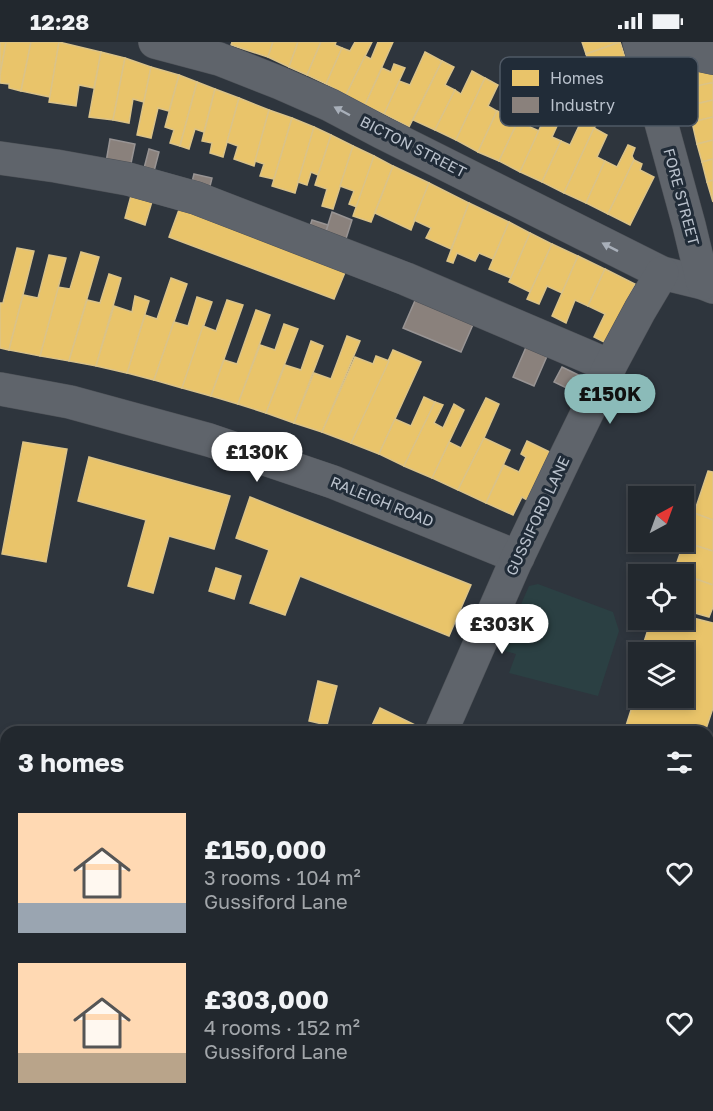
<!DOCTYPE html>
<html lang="en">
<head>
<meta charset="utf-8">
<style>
  body { margin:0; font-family:"Golos Text",sans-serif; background:#2a3036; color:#f1f3f6; height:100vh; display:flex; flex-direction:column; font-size:22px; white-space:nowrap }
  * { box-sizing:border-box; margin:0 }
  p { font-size:20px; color:#a2a6aa }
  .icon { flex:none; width:33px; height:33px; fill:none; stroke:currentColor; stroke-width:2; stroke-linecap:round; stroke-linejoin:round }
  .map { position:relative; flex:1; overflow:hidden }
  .panel { position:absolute; left:0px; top:684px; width:714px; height:386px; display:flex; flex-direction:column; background:#22282e; border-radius:18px 18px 0 0; box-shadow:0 3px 9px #0003,0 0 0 2px #3f444a }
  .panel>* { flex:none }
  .needle { width:39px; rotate:41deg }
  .fabs { position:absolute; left:628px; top:444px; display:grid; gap:12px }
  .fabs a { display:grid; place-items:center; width:66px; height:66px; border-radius:0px; background:#22282e; box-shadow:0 3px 9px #0003,0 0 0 2px #3f444a; font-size:30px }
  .price { position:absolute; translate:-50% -51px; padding:0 14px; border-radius:21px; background:#fff; color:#222; font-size:20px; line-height:39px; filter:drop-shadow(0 2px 3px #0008) }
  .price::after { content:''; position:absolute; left:50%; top:36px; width:18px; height:14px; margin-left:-9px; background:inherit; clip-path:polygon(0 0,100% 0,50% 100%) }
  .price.active { background:#8bbbb9; color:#111 }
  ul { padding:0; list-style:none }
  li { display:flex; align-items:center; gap:18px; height:150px; padding:0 18px }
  li span { display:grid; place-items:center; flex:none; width:168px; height:120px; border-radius:0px; color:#555 }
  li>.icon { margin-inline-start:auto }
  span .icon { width:72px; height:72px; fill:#fffc; stroke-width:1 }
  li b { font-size:26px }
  h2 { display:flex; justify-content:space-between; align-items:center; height:72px; padding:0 18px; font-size:26px }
  .status { display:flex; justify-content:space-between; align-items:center; height:42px; padding:0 30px; background:#22282e; direction:ltr }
  .status svg { height:16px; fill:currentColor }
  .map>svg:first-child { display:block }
  .green { fill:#2b4043 }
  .homes { fill:#e9c46a; stroke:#dbc388; stroke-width:1.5 }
  .industry { fill:#8a817c; stroke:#989494; stroke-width:1.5 }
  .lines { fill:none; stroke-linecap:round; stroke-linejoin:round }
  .minor-casing { stroke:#4d5157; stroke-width:34 }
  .minor { stroke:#5f646b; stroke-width:33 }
  .oneway { fill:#a8afb9 }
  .labels { text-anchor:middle; stroke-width:6; stroke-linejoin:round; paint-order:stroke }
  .street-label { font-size:15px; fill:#bac2cd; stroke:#212c38 }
  .key { fill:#212c38; stroke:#4f5965; stroke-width:1.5 }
  .key-label { font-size:16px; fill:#bac2cd }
</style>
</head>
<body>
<div class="status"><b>12:28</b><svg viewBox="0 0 49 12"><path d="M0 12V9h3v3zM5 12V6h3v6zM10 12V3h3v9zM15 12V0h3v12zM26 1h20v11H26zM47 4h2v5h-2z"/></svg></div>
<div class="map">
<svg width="713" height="1069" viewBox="0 0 713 1069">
  <rect width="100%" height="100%" fill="#2e353d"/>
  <polygon class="green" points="538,542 613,570 619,589 598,654 509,631 516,612 501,608 529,544"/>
  <g class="homes">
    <polygon points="0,0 6,0 0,33"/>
    <polygon points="6,0 31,0 21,49 9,46 9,42 0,41 0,33"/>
    <polygon points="31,0 59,0 50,55 21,49"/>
    <polygon points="59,0 101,10 94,46 79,43 76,64 49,60"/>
    <polygon points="232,0 273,0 268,15 231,3"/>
    <polygon points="273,0 298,0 289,25 268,15"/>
    <polygon points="298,0 321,0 307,33 289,25"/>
    <polygon points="321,0 336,0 335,3 342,6 326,42 307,33"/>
    <polygon points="355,0 372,0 346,53 326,42 342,6 350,9"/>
    <polygon points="378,0 393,0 365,63 346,53 365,14 371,17"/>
    <polygon points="582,0 620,0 586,12"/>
    <polygon points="620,0 628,24 594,35 586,12"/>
    <polygon points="101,10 125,16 113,78 89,75"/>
    <polygon points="425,10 442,19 409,85 384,72 399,39 410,43"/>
    <polygon points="125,16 151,25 144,60 133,57 129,81 113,78"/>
    <polygon points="442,19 454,25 445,43 455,48 435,88 413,78"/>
    <polygon points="394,22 405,26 384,72 365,63 382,26 391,30"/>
    <polygon points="700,24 713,28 713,41 683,47 678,29"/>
    <polygon points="151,25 179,33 169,69 158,66 151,96 137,93"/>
    <polygon points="472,29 485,36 456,98 435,88 455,48 461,52"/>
    <polygon points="179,33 197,40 180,104 170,101 174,88 165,85"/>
    <polygon points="485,36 498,43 488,64 497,69 478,110 456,98"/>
    <polygon points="197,40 215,47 204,90 195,87 189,107 180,104"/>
    <polygon points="522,40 534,46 499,119 478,110 497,69 505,72"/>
    <polygon points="710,41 713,41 713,58 687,64 683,47"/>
    <polygon points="215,47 239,56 223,115 210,111 212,101 202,99"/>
    <polygon points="239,56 269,68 254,124 234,117 238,104 227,100"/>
    <polygon points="529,56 541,62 530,85 539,89 520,130 499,119"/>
    <polygon points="713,58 713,75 692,80 687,64"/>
    <polygon points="549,66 562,73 552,95 561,99 542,140 520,130"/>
    <polygon points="269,68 292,76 274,137 260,134 264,122 255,119"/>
    <polygon points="586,69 599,76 564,151 542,140 561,99 570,103"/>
    <polygon points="713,75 713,98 697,102 692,80"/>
    <polygon points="292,76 314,85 295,151 272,144"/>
    <polygon points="314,85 331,93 318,133 311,130 307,143 298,140"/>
    <polygon points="594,86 607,93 597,115 605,119 586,161 564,151"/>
    <polygon points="331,93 353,104 333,167 322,164 327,147 315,143"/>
    <polygon points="713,98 713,117 702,120 697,102"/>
    <polygon points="628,103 635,106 632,114 634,118 608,172 586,161 605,119 617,125"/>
    <polygon points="353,104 374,114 357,165 349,162 354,149 340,144"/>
    <polygon points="374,114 393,124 371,180 353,174"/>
    <polygon points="713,117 713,138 707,140 702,120"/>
    <polygon points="634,118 642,122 640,128 654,135 630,183 608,172"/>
    <polygon points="393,124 429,141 411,188 375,171"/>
    <polygon points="713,138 713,160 707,140"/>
    <polygon points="429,141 469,161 451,207 426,196 431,186 414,178"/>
    <polygon points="132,150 153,156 145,183 125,176"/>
    <polygon points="469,161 509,180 493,217 479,211 475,219 457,211 453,221 447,219"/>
    <polygon points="180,165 346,228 334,257 169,195"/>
    <polygon points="509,180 530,191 511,236 489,227"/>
    <polygon points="530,191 552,202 530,250 509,240"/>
    <polygon points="552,202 578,214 562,251 547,244 539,262 527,257"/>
    <polygon points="17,206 34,209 9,308 0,306 0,261 3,261"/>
    <polygon points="81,210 99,215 69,319 40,314 58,245 70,247"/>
    <polygon points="49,213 66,216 40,314 9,308 23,253 38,256"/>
    <polygon points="578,214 605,227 588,264 575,258 566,281 552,274"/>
    <polygon points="605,227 635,242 606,301 594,295 605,272 588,264"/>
    <polygon points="109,232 121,236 96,324 69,319 87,258 100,261"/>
    <polygon points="171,236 187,242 154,338 127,331 145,273 157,277"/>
    <polygon points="135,254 149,259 127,331 96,324 114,264 132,270"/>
    <polygon points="197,255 212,260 182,346 154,338 174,280 188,284"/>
    <polygon points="227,258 243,263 211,354 182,346 203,284 216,289"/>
    <polygon points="256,268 270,273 238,362 211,354 224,318 237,322"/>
    <polygon points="284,282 298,287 266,371 238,362 260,303 275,308"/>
    <polygon points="347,294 360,299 322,390 294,381 314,331 331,337"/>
    <polygon points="311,299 323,304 294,381 266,371 285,323 301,328"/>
    <polygon points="393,308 421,320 379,412 351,401"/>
    <polygon points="376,314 389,319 351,401 322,390 355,315 373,322"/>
    <polygon points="424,355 435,360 404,424 379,412 395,377 411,384"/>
    <polygon points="486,356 499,362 484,396 458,448 432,436 449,400 461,406"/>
    <polygon points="435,360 443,363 434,381 443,386 454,362 464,368 432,436 404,424"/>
    <polygon points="484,396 510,408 486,461 458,448"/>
    <polygon points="527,399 550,410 527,458 522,455 513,473 486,461 504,423 519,430 526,415 521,412"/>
    <polygon points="23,400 67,407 46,520 2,512"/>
    <polygon points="89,415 230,454 214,507 169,494 153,551 128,544 146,478 78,459"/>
    <polygon points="708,429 713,430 713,478 694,471"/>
    <polygon points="250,455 471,543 449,594 300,534 285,573 250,561 269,508 236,496"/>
    <polygon points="694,471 713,478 713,509 684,500"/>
    <polygon points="684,500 713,509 713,543 674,529"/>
    <polygon points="216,526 241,534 234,557 209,549"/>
    <polygon points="684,533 713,543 713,565 709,575 684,568"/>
    <polygon points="693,576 713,581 713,666 705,690 624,690 639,643 639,656 684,656 684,610 649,610 650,606 643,603 651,578 659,578 688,587"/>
    <polygon points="318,639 337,644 327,683 309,679"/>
    <polygon points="380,666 417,684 415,690 369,690"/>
    <polygon points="708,703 713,705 713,765 708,763"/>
    <polygon points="6,760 6,797 1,797"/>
    <polygon points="708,868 713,869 713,932 708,931"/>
    <polygon points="4,952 6,952 6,1064 46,1064 46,1069 0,1069 0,991"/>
    <polygon points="708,1041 713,1042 713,1069 699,1069 699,1064 708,1064"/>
    <polygon points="111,1064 151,1064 150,1069 110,1069"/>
    <polygon points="475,1064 560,1064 559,1069 518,1069 475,1065"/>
    <polygon points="584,1064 681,1064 680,1069 583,1069"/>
  </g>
  <g class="industry">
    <polygon points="110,97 135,102 129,131 105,126"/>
    <polygon points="149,107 159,110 152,137 142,134"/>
    <polygon points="194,132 212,136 208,152 190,148"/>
    <polygon points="332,170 352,178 344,203 324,195"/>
    <polygon points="312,178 328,183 324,195 308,190"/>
    <polygon points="417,254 475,278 461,310 403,286"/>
    <polygon points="527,303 548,312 534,344 513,335"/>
    <polygon points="562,325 587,337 579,352 554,340"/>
  </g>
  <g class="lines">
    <g class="minor-casing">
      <g id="minor">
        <polyline points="155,0 219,17 280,41 330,63 381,90 662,231 703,241 713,245"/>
        <polyline points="639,0 689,183 703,241"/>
        <polyline points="642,12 671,7 713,16"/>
        <polyline points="0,116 56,124 128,137 196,156 406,237 610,324"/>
        <polyline points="0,347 70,360 209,398 333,440 518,515"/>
        <polyline points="441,690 515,521 565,416 610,324 640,268 662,231"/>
        <polyline points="0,868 6,869"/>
        <polyline points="708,978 713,975"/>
        <polyline points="80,1069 81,1064"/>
        <polyline points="326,1069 327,1064"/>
      </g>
    </g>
    <use href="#minor" class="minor"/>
  </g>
  <defs><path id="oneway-solid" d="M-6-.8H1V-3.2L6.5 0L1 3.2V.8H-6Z" transform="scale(1.5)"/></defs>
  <g class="oneway">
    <use href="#oneway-solid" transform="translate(342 69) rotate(-152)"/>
    <use href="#oneway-solid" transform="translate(610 205) rotate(-153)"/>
  </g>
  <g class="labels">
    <g class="street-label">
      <text transform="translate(413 105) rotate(27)" y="5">BICTON STREET</text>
      <text transform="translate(681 155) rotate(75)" y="5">FORE STREET</text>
      <text transform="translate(382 460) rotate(22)" y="5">RALEIGH ROAD</text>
      <text transform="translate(538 474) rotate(-65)" y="5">GUSSIFORD LANE</text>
    </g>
  </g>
  <rect x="500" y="15" width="198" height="69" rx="9" class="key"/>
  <rect x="512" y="28" width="27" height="16" fill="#e9c46a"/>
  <rect x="512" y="55" width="27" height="16" fill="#8a817c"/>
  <g class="key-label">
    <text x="550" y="42">Homes</text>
    <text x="550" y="69">Industry</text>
  </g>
</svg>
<div class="fabs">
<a><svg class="needle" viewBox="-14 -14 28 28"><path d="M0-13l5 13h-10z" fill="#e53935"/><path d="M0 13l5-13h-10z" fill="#a2a6aa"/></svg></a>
<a><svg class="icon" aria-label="locate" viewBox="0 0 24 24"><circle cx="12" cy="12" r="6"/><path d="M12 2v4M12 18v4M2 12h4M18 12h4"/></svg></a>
<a><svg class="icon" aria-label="layers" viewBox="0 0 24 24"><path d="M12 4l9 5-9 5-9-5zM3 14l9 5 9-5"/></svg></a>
</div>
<b class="price active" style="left:610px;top:383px">£150K</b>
<b class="price" style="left:257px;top:441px">£130K</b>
<b class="price" style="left:502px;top:613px">£303K</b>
<section class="panel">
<h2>3 homes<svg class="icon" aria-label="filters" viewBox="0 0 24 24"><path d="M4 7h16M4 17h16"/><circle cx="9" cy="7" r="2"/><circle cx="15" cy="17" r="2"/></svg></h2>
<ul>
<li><span style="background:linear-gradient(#ffd9b3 75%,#9aa5b1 0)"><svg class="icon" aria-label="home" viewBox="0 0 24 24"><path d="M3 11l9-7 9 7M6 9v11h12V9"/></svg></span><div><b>£150,000</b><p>3 rooms · 104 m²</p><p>Gussiford Lane</p></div><svg class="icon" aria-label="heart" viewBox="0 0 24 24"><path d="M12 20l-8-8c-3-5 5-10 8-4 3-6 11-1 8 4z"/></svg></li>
<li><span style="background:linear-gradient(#ffd9b3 75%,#b9a48a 0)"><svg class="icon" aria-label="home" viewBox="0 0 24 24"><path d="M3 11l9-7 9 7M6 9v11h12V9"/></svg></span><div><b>£303,000</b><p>4 rooms · 152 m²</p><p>Gussiford Lane</p></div><svg class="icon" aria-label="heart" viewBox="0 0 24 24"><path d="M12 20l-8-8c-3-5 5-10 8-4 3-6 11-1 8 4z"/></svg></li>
</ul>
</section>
</div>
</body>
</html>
